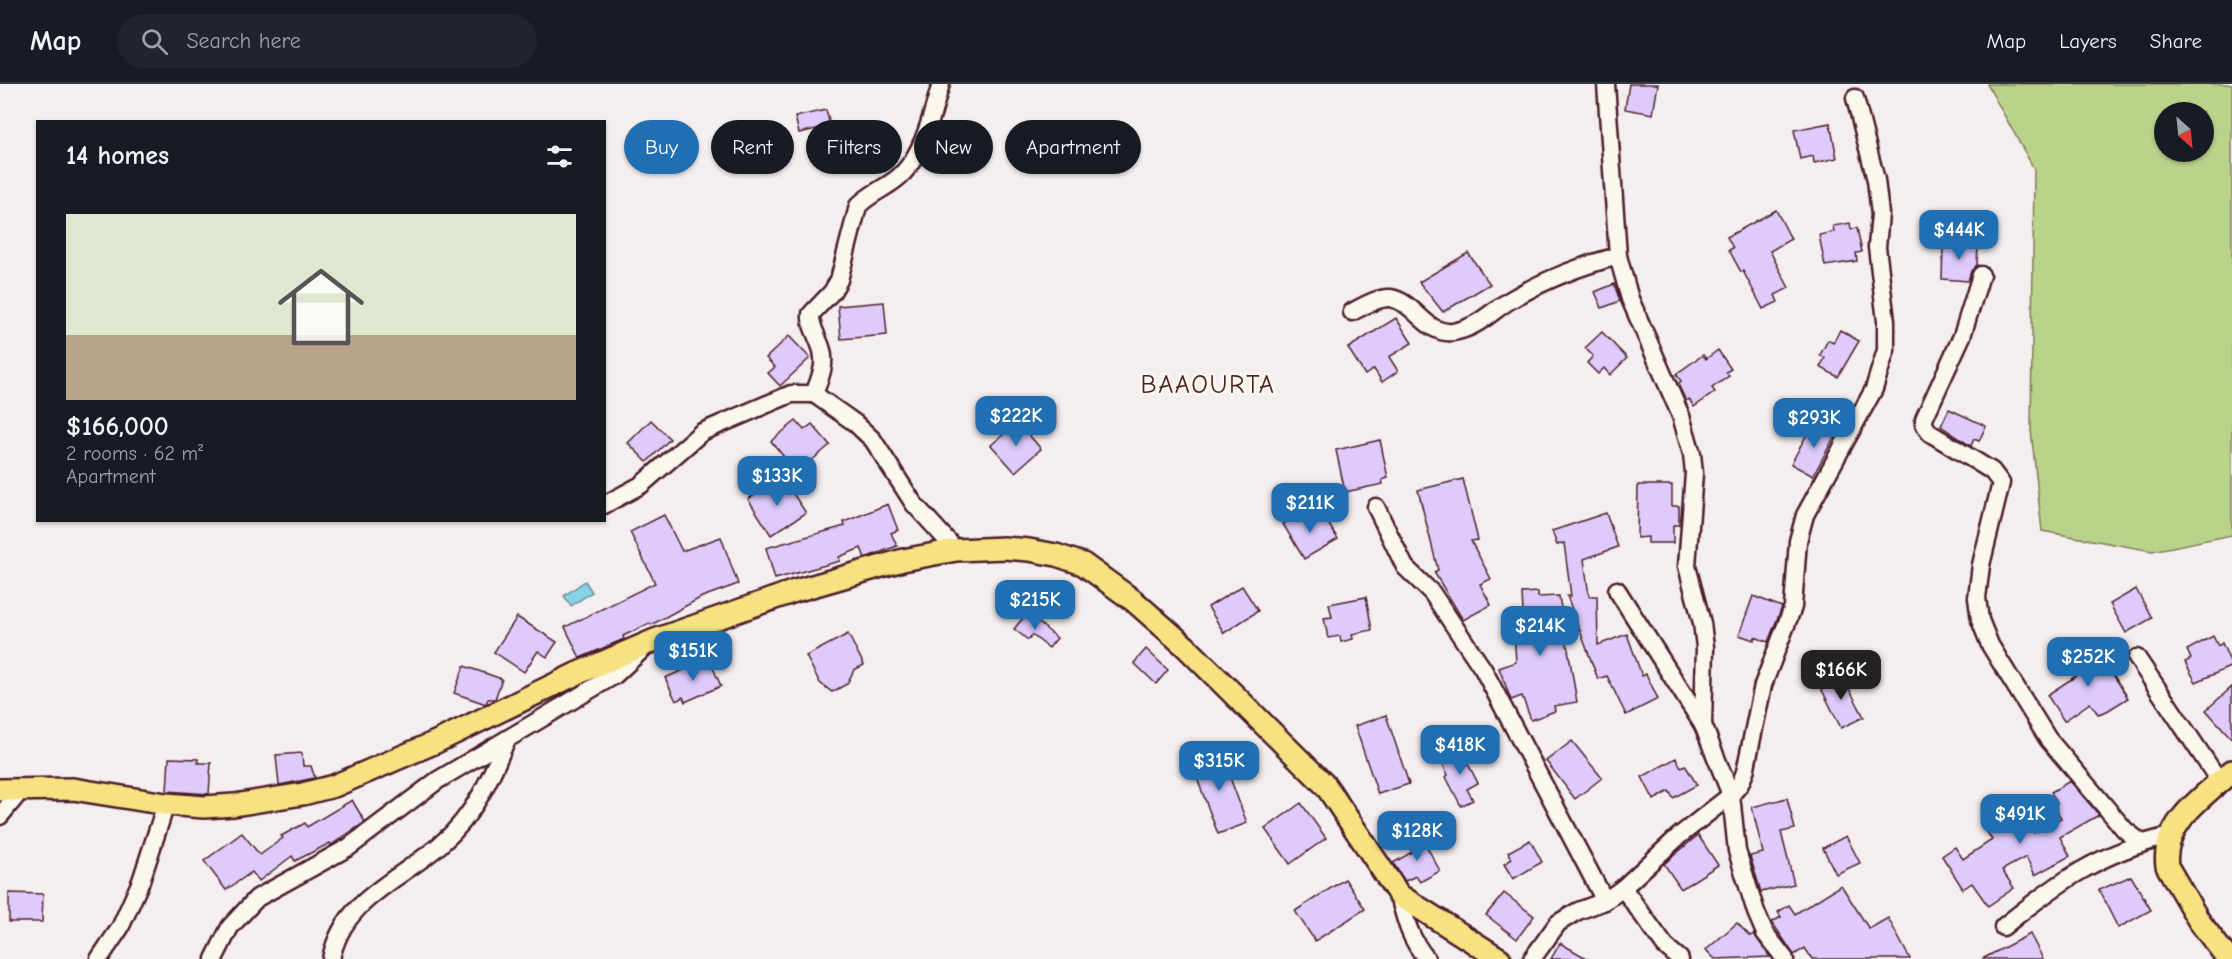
<!DOCTYPE html>
<html lang="en">
<head>
<meta charset="utf-8">
<style>
  body { margin:0; font-family:"Comic Neue",sans-serif; background:#20242c; color:#f1f3f6; height:100vh; display:flex; flex-direction:column; font-size:22px; white-space:nowrap }
  * { box-sizing:border-box; margin:0 }
  p { font-size:20px; color:#9ea1a6 }
  .icon { flex:none; width:33px; height:33px; fill:none; stroke:currentColor; stroke-width:2; stroke-linecap:round; stroke-linejoin:round }
  .map { position:relative; flex:1; overflow:hidden }
  .side { position:absolute; left:36px; top:36px; width:570px; height:402px; display:flex; flex-direction:column; background:#171b24; border-radius:0px; box-shadow:0 2px 4px #0004 }
  .side>* { flex:none }
  .guide { position:absolute; left:624px; top:36px; width:570px; height:54px; display:flex; gap:12px }
  .needle { width:39px; rotate:153deg }
  .buttons { position:absolute; left:2154px; top:18px; display:grid; gap:12px }
  .buttons a { display:grid; place-items:center; width:60px; height:60px; border-radius:50%; background:#171b24; box-shadow:0 2px 4px #0004; font-size:30px }
  .price { position:absolute; translate:-50% -51px; padding:0 14px; border-radius:12px; background:#1f6fb2; color:#fff; font-size:20px; line-height:39px; filter:drop-shadow(0 2px 3px #0008) }
  .price::after { content:''; position:absolute; left:50%; top:36px; width:18px; height:14px; margin-left:-9px; background:inherit; clip-path:polygon(0 0,100% 0,50% 100%) }
  .price.current { background:#222; color:#fff }
  ul { padding:0; list-style:none }
  li { display:grid; align-content:center; gap:12px; height:318px; padding:0 30px }
  li span { display:grid; place-items:center; height:186px; border-radius:0px; color:#555 }
  li>.icon { margin-inline-start:auto }
  span .icon { width:108px; height:108px; fill:#fffc; stroke-width:1 }
  li b { font-size:26px }
  h2 { display:flex; justify-content:space-between; align-items:center; height:72px; padding:0 30px; font-size:26px }
  .pill { padding:0 21px; border-radius:27px; background:#171b24; box-shadow:0 2px 4px #0004; font-size:21px; line-height:54px }
  .pill.current { background:#1f6fb2; color:#fff }
  header { display:flex; align-items:center; gap:36px; box-sizing:border-box; height:84px; padding:0 30px; background:#171b24; border-bottom:2px solid #363941 }
  header strong { font-size:28px }
  nav { display:flex; gap:33px; margin-inline-start:auto; font-size:21px }
  .search { width:420px; height:54px; background:#20242c; display:flex; align-items:center; gap:15px; box-sizing:border-box; padding:0 21px; border-radius:33px; color:#9ea1a6; font-size:22px }
  .map>svg:first-child { display:block }
  .green { fill:#bad38a; stroke:#82795a; stroke-width:1.5; fill-rule:evenodd }
  .water { fill:#86d2e6; stroke:#6e8a9b; stroke-width:1.5 }
  .building { fill:#decbfc; stroke:#4a1f2b; stroke-width:1.5 }
  .lines { fill:none; stroke-linecap:round; stroke-linejoin:round }
  .minor-casing { stroke:#4a1f2b; stroke-width:21 }
  .major-casing { stroke:#4a1f2b; stroke-width:26 }
  .minor { stroke:#fbf7ec; stroke-width:16 }
  .major { stroke:#f6e281; stroke-width:21 }
  .labels { text-anchor:middle; stroke-width:6; stroke-linejoin:round; paint-order:stroke }
  .quarter-label { font-size:26px; letter-spacing:1.5px; fill:#4a1f2b; stroke:#fbf7ec }
</style>
</head>
<body>
<header>
<strong>Map</strong>
<div class="search"><svg class="icon" aria-label="search" viewBox="0 0 24 24"><circle cx="10" cy="10" r="6"/><path d="M15 15l6 6"/></svg>Search here</div>
<nav><a>Map</a><a>Layers</a><a>Share</a></nav>
</header>
<div class="map">
<svg width="2232" height="875" viewBox="0 0 2232 875">
  <rect width="100%" height="100%" fill="#f5eeef"/>
  <filter id="ink" filterUnits="userSpaceOnUse"><feTurbulence type="fractalNoise" baseFrequency=".0167" numOctaves="2"/><feDisplacementMap in="SourceGraphic" scale="12" xChannelSelector="R" yChannelSelector="G"/><feConvolveMatrix kernelMatrix="1 2 1 2 8 2 1 2 1" color-interpolation-filters="sRGB"/></filter>
  <g filter="url(#ink)">
    <path class="green" d="M1987 0H2232V451L2152 467 2042 447 2031 346 2034 85ZM2164 28H2204V68H2164Z"/>
    <polygon class="water" points="585,497 592,508 571,522 564,512"/>
    <g class="building">
      <polygon points="1629,0 1658,0 1653,30 1625,25"/>
      <polygon points="826,26 829,37 825,43 799,49 795,33"/>
      <polygon points="1830,39 1837,74 1814,79 1813,72 1800,75 1794,46"/>
      <polygon points="1776,126 1791,155 1770,167 1789,204 1775,211 1778,218 1763,225 1743,187 1741,188 1729,166 1733,164 1727,153"/>
      <polygon points="1850,139 1851,145 1857,144 1862,168 1856,169 1857,177 1825,182 1819,151 1834,148 1833,142"/>
      <polygon points="1943,160 1978,161 1977,181 1971,187 1968,197 1942,195"/>
      <polygon points="1468,169 1490,200 1443,228 1419,198"/>
      <polygon points="1614,200 1620,217 1602,224 1595,208"/>
      <polygon points="884,218 887,251 841,255 838,222"/>
      <polygon points="1396,234 1412,259 1389,273 1398,287 1382,298 1374,285 1365,291 1348,264"/>
      <polygon points="1840,246 1859,257 1838,293 1820,283 1825,274 1820,271 1828,256 1833,259"/>
      <polygon points="1602,248 1627,274 1610,291 1604,284 1598,290 1587,279 1593,272 1585,264"/>
      <polygon points="789,252 810,274 780,302 768,289 775,283 766,274"/>
      <polygon points="1718,266 1731,285 1726,288 1729,292 1712,304 1715,308 1694,323 1689,315 1686,317 1685,315 1678,300 1681,297 1676,290 1703,271 1706,275"/>
      <polygon points="1949,325 1986,342 1979,357 1974,355 1971,362 1941,342"/>
      <polygon points="651,336 670,355 647,378 628,359"/>
      <polygon points="796,337 804,346 812,340 830,361 797,389 771,357"/>
      <polygon points="1821,337 1838,346 1813,392 1791,380 1807,350 1812,353"/>
      <polygon points="1018,338 1041,365 1015,388 991,361"/>
      <polygon points="1380,356 1388,394 1382,396 1383,400 1345,408 1336,366"/>
      <polygon points="1463,395 1478,456 1471,457 1491,495 1480,500 1491,521 1463,536 1434,488 1438,486 1418,406"/>
      <polygon points="784,396 806,429 771,451 748,415 769,402 771,404"/>
      <polygon points="1638,401 1672,401 1672,422 1679,422 1679,441 1673,441 1673,459 1648,459 1648,453 1637,454"/>
      <polygon points="888,420 898,446 891,449 897,462 865,474 861,464 839,473 840,477 775,495 766,464 845,442 844,438"/>
      <polygon points="1321,428 1338,455 1304,475 1283,440 1300,430 1304,438"/>
      <polygon points="1606,429 1618,463 1584,475 1589,512 1597,512 1598,561 1627,550 1642,592 1646,590 1658,615 1626,631 1607,592 1598,595 1567,512 1571,512 1564,459 1557,461 1552,447"/>
      <polygon points="664,431 682,467 721,453 738,500 702,513 651,541 650,539 623,552 624,555 580,574 565,543 655,499 630,448"/>
      <polygon points="1242,502 1258,527 1224,549 1208,523"/>
      <polygon points="2136,505 2152,534 2126,549 2110,520"/>
      <polygon points="1538,508 1538,513 1559,512 1577,618 1554,622 1555,627 1531,636 1522,612 1511,616 1499,584 1516,578 1514,549 1509,550 1508,529 1523,528 1522,509"/>
      <polygon points="1753,512 1782,523 1768,558 1755,553 1754,556 1739,551"/>
      <polygon points="1366,513 1372,546 1352,550 1353,555 1341,558 1340,552 1328,554 1324,534 1332,533 1329,520"/>
      <polygon points="1027,529 1057,554 1049,564 1032,551 1028,556 1014,545"/>
      <polygon points="517,533 557,558 547,573 538,567 524,588 494,568"/>
      <polygon points="848,550 864,581 854,586 847,600 832,608 820,599 806,572"/>
      <polygon points="2213,552 2218,562 2222,559 2232,582 2196,598 2185,578 2191,575 2187,566"/>
      <polygon points="1146,565 1168,586 1156,600 1134,579"/>
      <polygon points="2097,565 2128,614 2107,627 2098,630 2090,619 2064,637 2047,611 2076,592 2069,583"/>
      <polygon points="704,577 705,580 710,577 721,602 685,618 683,613 676,617 665,594"/>
      <polygon points="464,582 502,595 495,615 488,615 486,620 454,609"/>
      <polygon points="1841,589 1864,633 1841,644 1819,600"/>
      <polygon points="2232,603 2232,655 2206,626"/>
      <polygon points="1386,631 1409,700 1378,710 1355,642"/>
      <polygon points="1572,657 1602,694 1575,715 1546,677"/>
      <polygon points="1460,665 1478,699 1467,705 1473,716 1461,722 1446,693 1448,691 1443,680 1447,678 1444,673"/>
      <polygon points="1220,667 1247,739 1218,750 1191,678"/>
      <polygon points="302,669 303,682 311,682 315,694 279,701 276,671"/>
      <polygon points="169,674 198,675 198,679 211,679 209,710 167,707"/>
      <polygon points="1676,674 1681,683 1685,681 1697,701 1673,714 1669,707 1654,716 1642,693"/>
      <polygon points="2070,697 2099,731 2060,753 2070,772 2035,791 2026,773 2002,786 2014,804 1988,822 1972,799 1963,805 1942,772 1955,763 1963,775 1992,756 1984,743 2019,723 2034,749 2061,734 2053,721 2057,719 2051,708"/>
      <polygon points="1787,714 1795,745 1781,748 1794,800 1761,808 1750,772 1763,769 1752,723"/>
      <polygon points="352,716 365,738 331,761 330,759 295,777 292,772 259,797 252,788 226,806 204,777 242,749 260,771 283,754 281,752 305,739 307,743"/>
      <polygon points="1301,719 1326,754 1290,780 1265,745"/>
      <polygon points="1698,751 1718,781 1681,805 1664,780"/>
      <polygon points="1421,752 1440,787 1420,798 1416,792 1405,797 1393,779 1412,768 1407,759"/>
      <polygon points="1846,752 1860,779 1836,790 1823,764"/>
      <polygon points="1530,756 1542,778 1513,795 1504,780 1512,775 1508,768"/>
      <polygon points="2131,792 2151,826 2118,844 2099,806"/>
      <polygon points="1345,795 1365,825 1315,857 1295,827"/>
      <polygon points="1841,801 1869,845 1888,834 1910,875 1812,875 1805,864 1794,871 1772,838 1781,833 1778,828 1789,821 1795,830"/>
      <polygon points="9,809 43,810 42,838 9,838"/>
      <polygon points="1504,809 1534,832 1517,855 1486,831"/>
      <polygon points="1737,839 1750,852 1754,850 1770,873 1715,875 1706,866"/>
      <polygon points="2030,850 2043,875 1982,875"/>
      <polygon points="1560,859 1588,875 1551,875"/>
    </g>
    <g class="lines">
      <g class="minor-casing">
        <g id="minor">
          <polyline points="1606,0 1618,172 1630,215 1681,332 1692,370 1694,389 1687,482 1702,539 1705,563 1703,641 1731,711 1737,767 1756,828 1765,849 1785,875"/>
          <polyline points="1981,191 1962,252 1924,335 1924,341 1930,349 1992,387 2001,399 1981,481 1977,514 1980,536 1990,561 2048,655 2125,746 2142,759"/>
          <path d="M1352 228C1362 223 1378 213 1390 214 1416 218 1425 251 1453 248 1478 244 1491 227 1512 215 1546 195 1580 182 1618 172"/>
          <path d="M814 310C821 292 828 277 819 258 815 248 810 240 811 230L832 208 839 196 858 122C871 108 890 103 903 89 925 66 932 29 941 0"/>
          <polyline points="604,421 641,401 702,348 791,310 814,310 855,339 873,356 914,420 956,466"/>
          <polyline points="1376,423 1405,483 1432,509 1483,585 1605,817"/>
          <polyline points="1617,506 1703,641"/>
          <polyline points="2137,574 2220,698"/>
          <polyline points="0,732 23,704"/>
          <polyline points="1623,804 1665,862 1680,875"/>
          <path d="M1399 811C1405 835 1410 856 1427 875"/>
          <path d="M2003 843C2057 799 2100 768 2170 752"/>
          <polyline points="99,875 120,844 141,797 166,720"/>
          <polyline points="214,875 230,843 257,814 349,763 438,696 615,591 643,565"/>
          <path d="M331 875C343 814 401 796 442 759 474 732 491 693 507 655"/>
          <polyline points="1532,875 1558,839 1578,827 1605,817 1623,804 1679,752 1731,711 1740,700 1745,688 1763,601 1793,523 1798,457 1805,431 1874,305 1886,266 1886,237 1877,163 1880,130 1876,96 1855,14"/>
        </g>
      </g>
      <g class="major-casing">
        <g id="major">
          <polyline points="0,706 73,705 166,720 204,723 234,721 303,710 334,702 436,658 576,590 655,556 795,507 903,476 956,466 1004,464 1029,466 1056,471 1083,480 1134,517 1185,562 1326,702 1399,811 1500,875"/>
          <path d="M2228 875 2199 837 2167 782C2161 740 2205 711 2232 687"/>
        </g>
      </g>
      <use href="#minor" class="minor"/>
      <use href="#major" class="major"/>
    </g>
  </g>
  <g class="labels">
    <g class="quarter-label">
      <text x="1208" y="309">BAAOURTA</text>
    </g>
  </g>
</svg>
<div class="buttons">
<a><svg class="needle" viewBox="-14 -14 28 28"><path d="M0-13l5 13h-10z" fill="#e53935"/><path d="M0 13l5-13h-10z" fill="#9ea1a6"/></svg></a>
</div>
<b class="price" style="left:1959px;top:177px">$444K</b>
<b class="price" style="left:1016px;top:363px">$222K</b>
<b class="price" style="left:1814px;top:365px">$293K</b>
<b class="price" style="left:777px;top:423px">$133K</b>
<b class="price" style="left:1310px;top:450px">$211K</b>
<b class="price" style="left:1035px;top:547px">$215K</b>
<b class="price" style="left:1540px;top:573px">$214K</b>
<b class="price" style="left:693px;top:598px">$151K</b>
<b class="price" style="left:2088px;top:604px">$252K</b>
<b class="price current" style="left:1841px;top:617px">$166K</b>
<b class="price" style="left:1460px;top:692px">$418K</b>
<b class="price" style="left:1219px;top:708px">$315K</b>
<b class="price" style="left:2020px;top:761px">$491K</b>
<b class="price" style="left:1417px;top:778px">$128K</b>
<div class="guide">
<a class="pill current">Buy</a>
<a class="pill">Rent</a>
<a class="pill">Filters</a>
<a class="pill">New</a>
<a class="pill">Apartment</a>
</div>
<section class="side">
<h2>14 homes<svg class="icon" aria-label="filters" viewBox="0 0 24 24"><path d="M4 7h16M4 17h16"/><circle cx="9" cy="7" r="2"/><circle cx="15" cy="17" r="2"/></svg></h2>
<ul>
<li><span style="background:linear-gradient(#dfe7d0 65%,#b9a48a 0)"><svg class="icon" aria-label="home" viewBox="0 0 24 24"><path d="M3 11l9-7 9 7M6 9v11h12V9"/></svg></span><div><b>$166,000</b><p>2 rooms · 62 m²</p><p>Apartment</p></div></li>
</ul>
</section>
</div>
</body>
</html>
